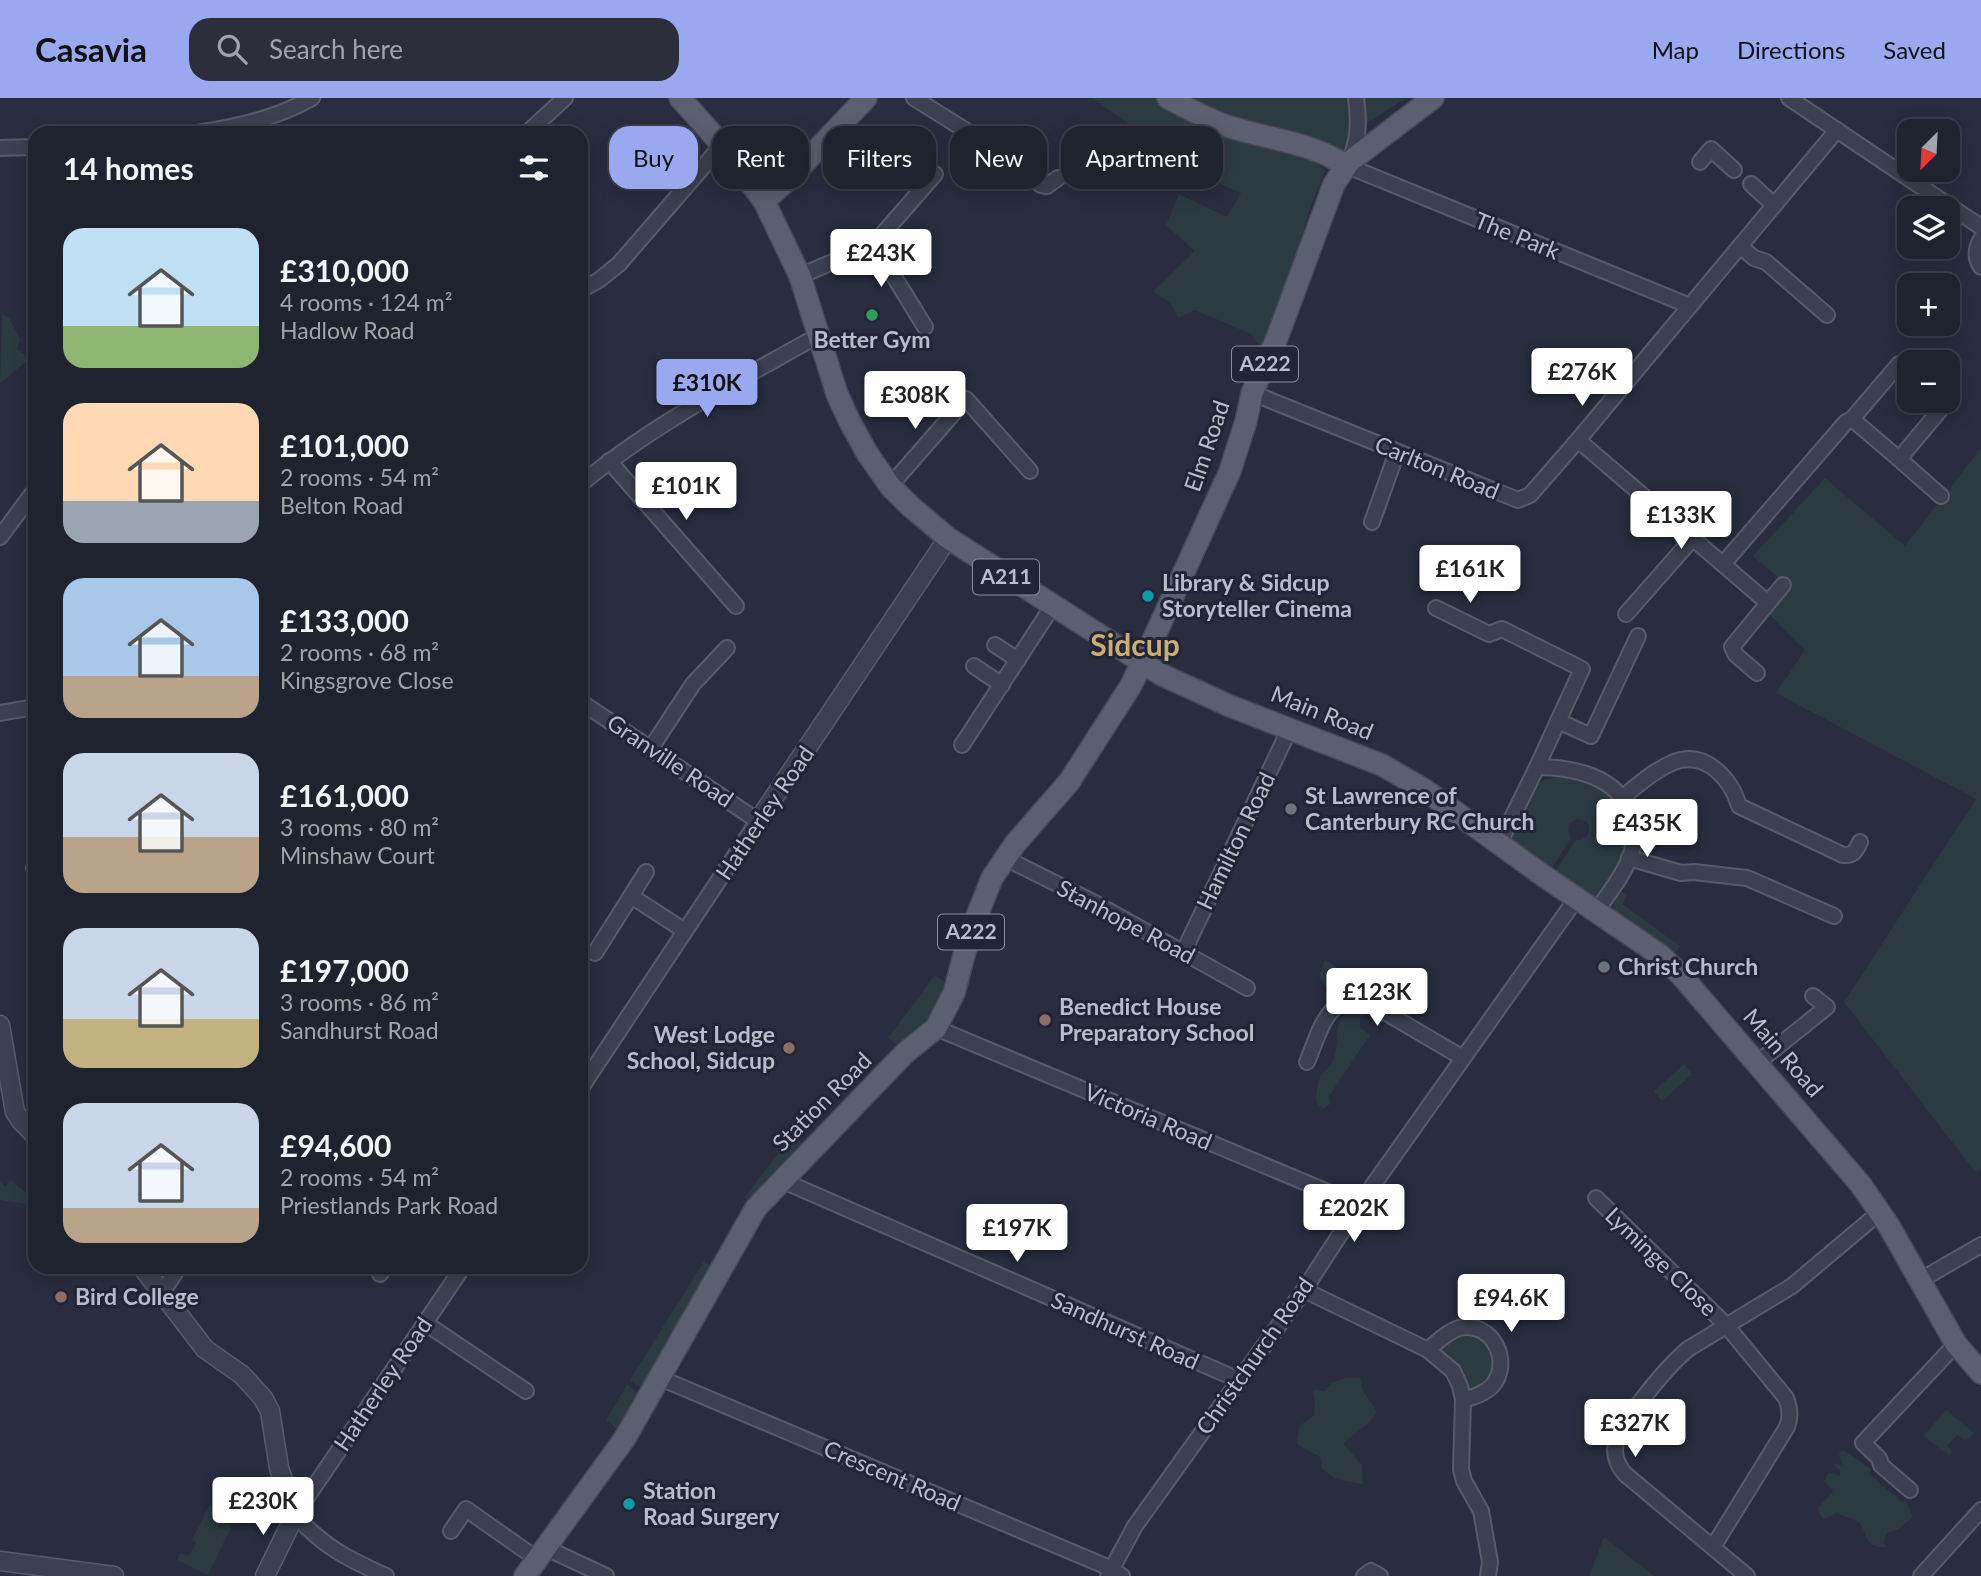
<!DOCTYPE html>
<html lang="en">
<head>
<meta charset="utf-8">
<style>
  body { margin:0; font-family:Lato,sans-serif; background:#2c2f3b; color:#f1f3f6; height:100vh; display:flex; flex-direction:column; font-size:26px; white-space:nowrap }
  * { box-sizing:border-box; margin:0 }
  p { font-size:23px; color:#a1a4aa }
  .icon { flex:none; width:38px; height:38px; fill:none; stroke:currentColor; stroke-width:2; stroke-linecap:round; stroke-linejoin:round }
  .map { position:relative; flex:1; overflow:hidden }
  .details { position:absolute; left:28px; top:28px; width:560px; height:1148px; display:flex; flex-direction:column; background:#1f222f; border-radius:21px; box-shadow:0 4px 18px #0003,0 0 0 2px #3c3f4b }
  .details>* { flex:none }
  .banner { position:absolute; left:609px; top:28px; width:665px; height:63px; display:flex; gap:14px }
  .needle { width:46px; rotate:204deg }
  .fabs { position:absolute; left:1897px; top:21px; display:grid; gap:14px }
  .fabs a { display:grid; place-items:center; width:63px; height:63px; border-radius:14px; background:#1f222f; box-shadow:0 4px 18px #0003,0 0 0 2px #3c3f4b; font-size:35px }
  .price { position:absolute; translate:-50% -60px; padding:0 16px; border-radius:7px; background:#fff; color:#222; font-size:23px; line-height:46px; filter:drop-shadow(0 2px 4px #0008) }
  .price::after { content:''; position:absolute; left:50%; top:42px; width:21px; height:16px; margin-left:-10px; background:inherit; clip-path:polygon(0 0,100% 0,50% 100%) }
  .price.current { background:#99a8ef; color:#111 }
  ul { padding:0; list-style:none }
  li { display:flex; align-items:center; gap:21px; height:175px; padding:0 35px }
  li span { display:grid; place-items:center; flex:none; width:196px; height:140px; border-radius:21px; color:#555 }
  li>.icon { margin-inline-start:auto }
  span .icon { width:84px; height:84px; fill:#fffc; stroke-width:1 }
  li b { font-size:30px }
  h2 { display:flex; justify-content:space-between; align-items:center; height:84px; padding:0 35px; font-size:30px }
  .tag { padding:0 24px; border-radius:21px; background:#1f222f; box-shadow:0 4px 18px #0003,0 0 0 2px #3c3f4b; font-size:24px; line-height:63px }
  .tag.current { background:#99a8ef; color:#111 }
  header { display:flex; align-items:center; gap:42px; box-sizing:border-box; height:98px; padding:0 35px; background:#99a8ef; color:#111 }
  header strong { font-size:33px }
  nav { display:flex; gap:38px; margin-inline-start:auto; font-size:24px }
  .search { width:490px; height:63px; background:#2c2f3b; display:flex; align-items:center; gap:18px; box-sizing:border-box; padding:0 24px; border-radius:21px; color:#a1a4aa; font-size:26px }
  .map>svg:first-child { display:block }
  .green { fill:#2c3b42 }
  .lines { fill:none; stroke-linecap:round; stroke-linejoin:round }
  .minor-casing { stroke:#575b6a; stroke-width:18 }
  .tertiary-casing { stroke:#575b6a; stroke-width:21 }
  .primary-casing { stroke:#464959; stroke-width:24 }
  .minor { stroke:#3d4050; stroke-width:14 }
  .tertiary { stroke:#3d4050; stroke-width:18 }
  .primary { stroke:#5b5f6f; stroke-width:21 }
  .leisure-dot { fill:#2e9e5b; stroke:#212535; stroke-width:2.5 }
  .culture-dot { fill:#0f9aa8; stroke:#212535; stroke-width:2.5 }
  .worship-dot { fill:#6b7280; stroke:#212535; stroke-width:2.5 }
  .education-dot { fill:#8d6e63; stroke:#212535; stroke-width:2.5 }
  .labels { text-anchor:middle; stroke-width:6; stroke-linejoin:round; paint-order:stroke }
  .shield { fill:#212535; stroke:#8b8f9d; stroke-width:2 }
  .shield-label { font-size:21px; font-weight:bold; fill:#b9bcca }
  .street-label { font-size:23px; fill:#b9bcca; stroke:#212535 }
  .poi-label { font-size:23px; font-weight:bold; fill:#b9bcca; stroke:#212535; text-anchor:start }
  .district-label { font-size:30px; font-weight:bold; fill:#ccad72; stroke:#212535 }
</style>
</head>
<body>
<header>
<strong>Casavia</strong>
<div class="search"><svg class="icon" aria-label="search" viewBox="0 0 24 24"><circle cx="10" cy="10" r="6"/><path d="M15 15l6 6"/></svg>Search here</div>
<nav><a>Map</a><a>Directions</a><a>Saved</a></nav>
</header>
<div class="map">
<svg width="1981" height="1478" viewBox="0 0 1981 1478">
  <rect width="100%" height="100%" fill="#292d3f"/>
  <g class="green">
    <polygon points="1093,0 1406,0 1359,30 1345,67 1297,56 1319,67 1325,73 1309,113 1269,258 1259,252 1258,246 1251,236 1195,212 1178,220 1170,204 1153,194 1195,153 1166,127 1179,96 1227,119 1241,95 1194,75"/>
    <polygon points="2,216 9,220 20,241 17,251 25,257 28,262 0,285"/>
    <polygon points="1981,350 1981,1072 1976,1075 1844,904 1976,701 1776,595 1805,552 1768,515 1789,489 1753,458 1825,380 1905,448"/>
    <path d="M1568 678C1599 684 1636 707 1626 744 1621 765 1608 783 1596 802L1555 774 1576 742H1581L1588 737 1589 728 1586 723 1577 721 1569 726 1568 732 1571 740 1551 771 1511 741 1538 686 1546 681Z"/>
    <polygon points="1621,793 1627,797 1622,806 1680,848 1674,857 1614,812 1613,807"/>
    <polygon points="1325,862 1364,886 1340,894 1324,887 1319,878"/>
    <polygon points="935,877 949,887 925,930 903,951 888,940"/>
    <path d="M1357 908 1364 909 1367 912 1360 920V930L1370 937 1329 998 1330 1006 1323 1011 1316 1004C1316 996 1317 985 1321 977 1324 973 1329 970 1332 965 1343 941 1327 922 1357 908Z"/>
    <polygon points="1684,966 1692,976 1662,1003 1654,993"/>
    <polygon points="792,1037 807,1049 751,1104 744,1100"/>
    <polygon points="11,1082 28,1097 31,1094 35,1098 35,1107 0,1102 0,1084 5,1089"/>
    <polygon points="704,1163 714,1170 645,1293 630,1282"/>
    <path d="M1468 1237 1481 1238 1494 1249C1494 1270 1494 1283 1471 1291L1455 1264 1440 1250 1446 1243Z"/>
    <path d="M1347 1280H1361L1362 1291 1377 1314C1368 1328 1355 1334 1343 1346L1362 1367 1363 1386 1335 1381 1322 1370 1320 1359 1297 1346C1298 1329 1298 1327 1314 1318L1315 1307 1313 1292 1325 1293 1331 1285Z"/>
    <polygon points="627,1287 643,1298 621,1334 606,1322"/>
    <polygon points="1946,1312 1974,1335 1966,1342 1957,1337 1947,1348 1953,1354 1949,1358 1924,1338"/>
    <path d="M1843 1352 1871 1371 1869 1376 1902 1404H1906L1913 1419 1897 1432 1887 1435 1884 1442 1885 1449C1863 1451 1867 1431 1858 1424 1853 1420 1842 1418 1837 1415L1824 1421 1820 1417 1818 1409 1831 1396 1833 1392 1824 1383 1828 1375 1840 1377V1373L1833 1366 1842 1367 1839 1355Z"/>
    <polygon points="210,1406 236,1419 208,1477 177,1462 180,1455 189,1458 196,1445 192,1442"/>
    <polygon points="1604,1439 1654,1478 1589,1478"/>
  </g>
  <g class="lines">
    <g class="minor-casing">
      <g id="minor">
        <polyline points="914,0 973,37 1041,87 1047,88 1058,80"/>
        <polyline points="1789,0 1981,129"/>
        <path d="M197 35C237 29 277 20 312 0"/>
        <polyline points="527,35 565,0"/>
        <polyline points="0,50 35,49"/>
        <path d="M1350 62C1359 40 1359 23 1356 0"/>
        <polyline points="1700,64 1711,51 1734,72"/>
        <polyline points="1345,67 1690,208"/>
        <polyline points="1751,86 1774,107"/>
        <path d="M1981 141C1976 150 1974 159 1981 169"/>
        <polyline points="874,146 925,229"/>
        <polyline points="1740,148 1754,160 1766,164 1827,217"/>
        <polyline points="800,178 874,146 935,76"/>
        <polyline points="581,192 599,182 619,166 722,47"/>
        <polyline points="1895,272 1909,284"/>
        <polyline points="1252,295 1518,402 1530,397 1578,342 1837,32"/>
        <polyline points="1931,303 1941,311 1899,361 1941,398"/>
        <polyline points="1852,321 1899,361"/>
        <polyline points="1578,342 1768,505 1783,487"/>
        <polyline points="609,363 736,508"/>
        <path d="M581 386C653 326 738 283 819 237"/>
        <polyline points="890,388 966,301 1030,373"/>
        <polyline points="1372,424 1397,354"/>
        <polyline points="0,439 35,392"/>
        <polyline points="1723,466 1846,324 1852,321 1899,266"/>
        <polyline points="1436,510 1489,536 1502,531 1582,571 1537,669"/>
        <polyline points="1626,516 1693,440"/>
        <polyline points="995,547 1018,562"/>
        <polyline points="974,568 1002,587"/>
        <polyline points="1757,575 1736,557 1732,549 1768,505"/>
        <polyline points="581,604 758,723 581,990"/>
        <polyline points="0,615 35,609"/>
        <polyline points="1558,623 1591,638 1638,538"/>
        <polyline points="962,647 1052,509"/>
        <polyline points="651,650 693,586 727,550"/>
        <path d="M1623 699C1639 686 1655 672 1674 664 1706 652 1731 681 1739 708L1843 757C1853 758 1856 753 1860 744"/>
        <path d="M1500 744 1537 669C1573 669 1618 678 1631 717 1633 725 1636 735 1634 743 1631 769 1610 793 1596 814"/>
        <polyline points="1005,760 1095,805 1247,890"/>
        <polyline points="1629,760 1681,775 1694,774 1747,780 1834,818"/>
        <polyline points="34,770 35,770"/>
        <polyline points="631,798 646,774"/>
        <polyline points="595,855 631,798 685,833"/>
        <polyline points="1183,855 1290,630"/>
        <polyline points="936,930 1359,1107"/>
        <path d="M1307 964C1320 934 1328 890 1371 906L1463 960"/>
        <polyline points="1757,965 1827,909 1813,898"/>
        <polyline points="781,1082 1239,1282"/>
        <path d="M1596 1100 1726 1227 1786 1300C1790 1310 1791 1319 1787 1329L1713 1449"/>
        <polyline points="380,1176 385,1169"/>
        <polyline points="1919,1183 1981,1147"/>
        <polyline points="1304,1192 1428,1252 1453,1273 1460,1288 1463,1302 1461,1371 1464,1383 1481,1413 1490,1464 1488,1478"/>
        <polyline points="161,1196 179,1169"/>
        <polyline points="425,1225 526,1293"/>
        <path d="M1428 1252C1437 1244 1447 1234 1459 1230 1492 1222 1513 1264 1492 1288 1484 1296 1473 1299 1463 1302"/>
        <polyline points="660,1280 1105,1468 1122,1478"/>
        <polyline points="1910,1392 1881,1367 1879,1360 1863,1345 1956,1246"/>
        <polyline points="451,1433 466,1411 537,1461"/>
        <polyline points="546,1450 606,1478"/>
        <path d="M386 1478C346 1460 324 1449 295 1417L463 1169"/>
        <polyline points="1108,1478 1135,1428 1304,1192 1359,1107 1576,801"/>
        <polyline points="1364,1478 1371,1473 1380,1478"/>
        <path d="M1747 1478 1625 1376C1619 1369 1615 1361 1615 1352 1616 1327 1669 1267 1688 1251L1792 1188 1880 1114"/>
        <polyline points="1921,1478 1981,1412"/>
      </g>
    </g>
    <g class="tertiary-casing">
      <g id="tertiary">
        <polyline points="758,723 948,440"/>
        <polyline points="0,927 15,1014 21,1023 35,1037"/>
        <polyline points="142,1169 205,1251 242,1277 263,1300 270,1313 279,1370 295,1417 265,1478"/>
        <polyline points="0,1463 114,1478"/>
      </g>
    </g>
    <g class="primary-casing">
      <g id="primary">
        <polyline points="680,0 722,47 764,103 800,178 837,296 849,322 867,355 890,388 910,408 948,440 1162,577 1230,608 1382,667 1425,692 1538,774 1660,857 1680,876 1861,1087 1889,1128 1956,1246 1981,1275"/>
        <path d="M1168 0C1187 10 1206 21 1227 28 1266 41 1311 44 1345 67"/>
        <polyline points="764,103 790,80 866,0"/>
        <polyline points="525,1478 625,1340 756,1110 905,955 936,930 954,895 969,838 992,780 1015,746 1069,684 1130,589 1147,555 1230,373 1246,323 1252,295 1277,240 1334,86 1349,64 1433,0"/>
      </g>
    </g>
    <use href="#minor" class="minor"/>
    <use href="#tertiary" class="tertiary"/>
    <use href="#primary" class="primary"/>
  </g>
  <circle class="leisure-dot" cx="872" cy="217" r="7"/>
  <g class="culture-dot">
    <circle cx="1148" cy="498" r="7"/>
    <circle cx="629" cy="1406" r="7"/>
  </g>
  <g class="worship-dot">
    <circle cx="1291" cy="711" r="7"/>
    <circle cx="1604" cy="869" r="7"/>
  </g>
  <g class="education-dot">
    <circle cx="1045" cy="922" r="7"/>
    <circle cx="789" cy="950" r="7"/>
    <circle cx="61" cy="1199" r="7"/>
  </g>
  <g class="labels">
    <g class="shield">
      <rect x="1232" y="248.5" width="66" height="35" rx="5"/>
      <rect x="973" y="461.5" width="66" height="35" rx="5"/>
      <rect x="938" y="816.5" width="66" height="35" rx="5"/>
    </g>
    <g class="shield-label">
      <text x="1265" y="273">A222</text>
      <text x="1006" y="486">A211</text>
      <text x="971" y="841">A222</text>
    </g>
    <g class="street-label">
      <text transform="translate(1517 138) rotate(22)" y="8">The Park</text>
      <text transform="translate(1207 348) rotate(-71)" y="8">Elm Road</text>
      <text transform="translate(1437 370) rotate(22)" y="8">Carlton Road</text>
      <text transform="translate(1322 615) rotate(22)" y="8">Main Road</text>
      <text transform="translate(670 663) rotate(34)" y="8">Granville Road</text>
      <text transform="translate(765 715) rotate(-56)" y="8">Hatherley Road</text>
      <text transform="translate(1236 743) rotate(-64)" y="8">Hamilton Road</text>
      <text transform="translate(1126 824) rotate(28)" y="8">Stanhope Road</text>
      <text transform="translate(1783 955) rotate(49)" y="8">Main Road</text>
      <text transform="translate(822 1004) rotate(-45)" y="8">Station Road</text>
      <text transform="translate(1148 1019) rotate(23)" y="8">Victoria Road</text>
      <text transform="translate(1661 1164) rotate(44)" y="8">Lyminge Close</text>
      <text transform="translate(1125 1233) rotate(24)" y="8">Sandhurst Road</text>
      <text transform="translate(1255 1258) rotate(-55)" y="8">Christchurch Road</text>
      <text transform="translate(383 1286) rotate(-56)" y="8">Hatherley Road</text>
      <text transform="translate(892 1378) rotate(23)" y="8">Crescent Road</text>
    </g>
    <g class="poi-label">
      <text x="872" y="250" text-anchor="middle">Better Gym</text>
      <text x="1162" y="493">Library &amp; Sidcup<tspan x="1162" dy="26">Storyteller Cinema</tspan></text>
      <text x="1305" y="706">St Lawrence of<tspan x="1305" dy="26">Canterbury RC Church</tspan></text>
      <text x="1618" y="877">Christ Church</text>
      <text x="1059" y="917">Benedict House<tspan x="1059" dy="26">Preparatory School</tspan></text>
      <text x="775" y="945" text-anchor="end">West Lodge<tspan x="775" dy="26">School, Sidcup</tspan></text>
      <text x="75" y="1207">Bird College</text>
      <text x="643" y="1401">Station<tspan x="643" dy="26">Road Surgery</tspan></text>
    </g>
    <g class="district-label">
      <text x="1135" y="558">Sidcup</text>
    </g>
  </g>
</svg>
<div class="fabs">
<a><svg class="needle" viewBox="-14 -14 28 28"><path d="M0-13l5 13h-10z" fill="#e53935"/><path d="M0 13l5-13h-10z" fill="#a1a4aa"/></svg></a>
<a><svg class="icon" aria-label="layers" viewBox="0 0 24 24"><path d="M12 4l9 5-9 5-9-5zM3 14l9 5 9-5"/></svg></a>
<a>+</a>
<a>−</a>
</div>
<b class="price" style="left:881px;top:191px">£243K</b>
<b class="price" style="left:1582px;top:310px">£276K</b>
<b class="price current" style="left:707px;top:321px">£310K</b>
<b class="price" style="left:915px;top:333px">£308K</b>
<b class="price" style="left:686px;top:424px">£101K</b>
<b class="price" style="left:1681px;top:453px">£133K</b>
<b class="price" style="left:1470px;top:507px">£161K</b>
<b class="price" style="left:1647px;top:761px">£435K</b>
<b class="price" style="left:1377px;top:930px">£123K</b>
<b class="price" style="left:1354px;top:1146px">£202K</b>
<b class="price" style="left:1017px;top:1166px">£197K</b>
<b class="price" style="left:1511px;top:1236px">£94.6K</b>
<b class="price" style="left:1635px;top:1361px">£327K</b>
<b class="price" style="left:263px;top:1439px">£230K</b>
<div class="banner">
<a class="tag current">Buy</a>
<a class="tag">Rent</a>
<a class="tag">Filters</a>
<a class="tag">New</a>
<a class="tag">Apartment</a>
</div>
<section class="details">
<h2>14 homes<svg class="icon" aria-label="filters" viewBox="0 0 24 24"><path d="M4 7h16M4 17h16"/><circle cx="9" cy="7" r="2"/><circle cx="15" cy="17" r="2"/></svg></h2>
<ul>
<li><span style="background:linear-gradient(#bfe0f5 70%,#8fb573 0)"><svg class="icon" aria-label="home" viewBox="0 0 24 24"><path d="M3 11l9-7 9 7M6 9v11h12V9"/></svg></span><div><b>£310,000</b><p>4 rooms · 124 m²</p><p>Hadlow Road</p></div></li>
<li><span style="background:linear-gradient(#ffd9b3 70%,#9aa5b1 0)"><svg class="icon" aria-label="home" viewBox="0 0 24 24"><path d="M3 11l9-7 9 7M6 9v11h12V9"/></svg></span><div><b>£101,000</b><p>2 rooms · 54 m²</p><p>Belton Road</p></div></li>
<li><span style="background:linear-gradient(#a9c7e8 70%,#b9a48a 0)"><svg class="icon" aria-label="home" viewBox="0 0 24 24"><path d="M3 11l9-7 9 7M6 9v11h12V9"/></svg></span><div><b>£133,000</b><p>2 rooms · 68 m²</p><p>Kingsgrove Close</p></div></li>
<li><span style="background:linear-gradient(#c9d6e8 60%,#b9a48a 0)"><svg class="icon" aria-label="home" viewBox="0 0 24 24"><path d="M3 11l9-7 9 7M6 9v11h12V9"/></svg></span><div><b>£161,000</b><p>3 rooms · 80 m²</p><p>Minshaw Court</p></div></li>
<li><span style="background:linear-gradient(#c9d6e8 65%,#c2b280 0)"><svg class="icon" aria-label="home" viewBox="0 0 24 24"><path d="M3 11l9-7 9 7M6 9v11h12V9"/></svg></span><div><b>£197,000</b><p>3 rooms · 86 m²</p><p>Sandhurst Road</p></div></li>
<li><span style="background:linear-gradient(#c9d6e8 75%,#b9a48a 0)"><svg class="icon" aria-label="home" viewBox="0 0 24 24"><path d="M3 11l9-7 9 7M6 9v11h12V9"/></svg></span><div><b>£94,600</b><p>2 rooms · 54 m²</p><p>Priestlands Park Road</p></div></li>
</ul>
</section>
</div>
</body>
</html>
